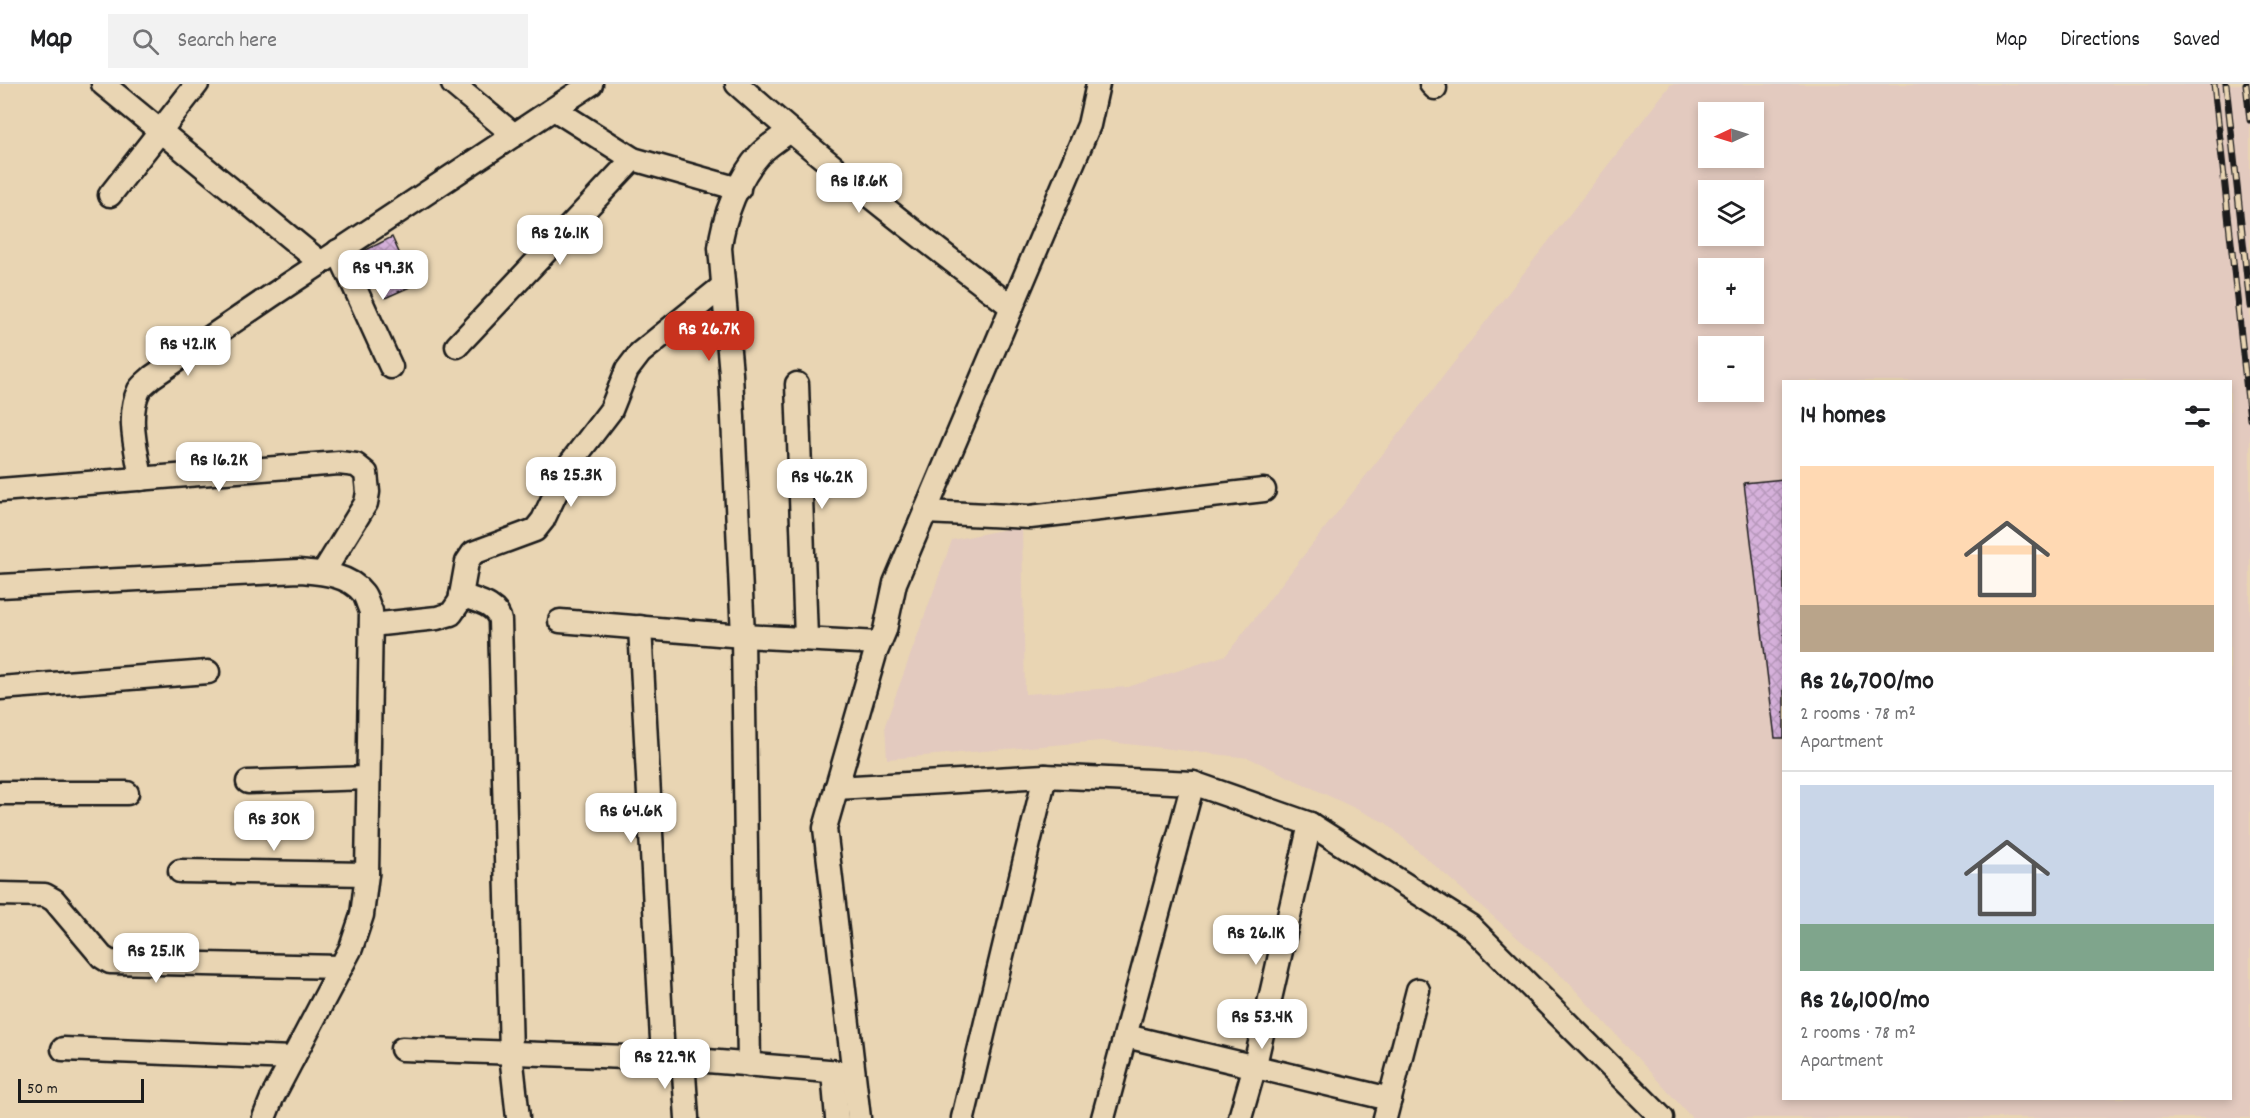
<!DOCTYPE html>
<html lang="en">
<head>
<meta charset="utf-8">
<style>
  body { margin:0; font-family:Dekko,sans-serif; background:#f2f2f2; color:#202124; height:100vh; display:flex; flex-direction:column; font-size:22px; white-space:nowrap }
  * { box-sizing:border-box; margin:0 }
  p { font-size:20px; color:#757577 }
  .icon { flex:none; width:33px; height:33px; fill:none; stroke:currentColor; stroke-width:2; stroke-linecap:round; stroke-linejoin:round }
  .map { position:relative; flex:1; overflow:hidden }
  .side { position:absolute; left:1782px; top:296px; width:450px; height:720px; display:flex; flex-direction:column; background:#fff; border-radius:0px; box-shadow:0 3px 9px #0003 }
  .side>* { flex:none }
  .needle { width:39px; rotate:266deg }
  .controls { position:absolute; left:1698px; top:18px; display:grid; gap:12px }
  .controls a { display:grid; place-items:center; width:66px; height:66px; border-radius:0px; background:#fff; box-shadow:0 3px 9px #0003; font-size:30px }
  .scale { position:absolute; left:18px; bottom:15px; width:126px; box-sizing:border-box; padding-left:6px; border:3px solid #1c1c1c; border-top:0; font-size:16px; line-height:21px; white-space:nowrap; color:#1c1c1c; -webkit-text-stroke:4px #e9d5b3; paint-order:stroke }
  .price { position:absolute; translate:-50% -51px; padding:0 14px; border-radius:12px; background:#fff; color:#222; font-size:20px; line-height:39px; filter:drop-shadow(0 2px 3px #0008) }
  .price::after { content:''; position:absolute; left:50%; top:36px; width:18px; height:14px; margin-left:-9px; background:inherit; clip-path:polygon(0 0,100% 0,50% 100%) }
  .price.active { background:#c8321e; color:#fff }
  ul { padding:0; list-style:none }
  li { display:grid; align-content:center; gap:12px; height:318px; padding:0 18px }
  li+li { border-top:2px solid #e0e0e0 }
  li span { display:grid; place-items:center; height:186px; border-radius:0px; color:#555 }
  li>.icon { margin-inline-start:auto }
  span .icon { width:108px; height:108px; fill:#fffc; stroke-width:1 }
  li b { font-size:26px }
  h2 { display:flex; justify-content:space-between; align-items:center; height:72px; padding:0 18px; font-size:26px }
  header { display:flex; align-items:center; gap:36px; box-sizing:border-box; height:84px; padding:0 30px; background:#fff; border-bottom:2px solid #e0e0e0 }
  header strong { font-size:28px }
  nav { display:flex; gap:33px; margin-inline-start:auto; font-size:21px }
  .search { width:420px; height:54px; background:#f2f2f2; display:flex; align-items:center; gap:15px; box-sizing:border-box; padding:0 21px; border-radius:0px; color:#757577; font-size:22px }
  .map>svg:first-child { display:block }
  .built { fill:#e3cabf; fill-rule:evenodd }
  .building { fill:url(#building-cross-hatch); stroke:#1c1c1c; stroke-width:1.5 }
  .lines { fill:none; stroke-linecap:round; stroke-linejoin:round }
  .minor-casing { stroke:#1c1c1c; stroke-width:27 }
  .minor { stroke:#e9d5b3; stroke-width:22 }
  .rail-casing { stroke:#1c1c1c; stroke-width:7 }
  .rail { stroke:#e9d5b3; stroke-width:4.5; stroke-dasharray:14; stroke-linecap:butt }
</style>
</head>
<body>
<header>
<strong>Map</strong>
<div class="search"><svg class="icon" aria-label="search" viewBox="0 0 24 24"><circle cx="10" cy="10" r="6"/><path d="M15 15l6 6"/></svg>Search here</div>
<nav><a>Map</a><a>Directions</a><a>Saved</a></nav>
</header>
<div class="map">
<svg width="2250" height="1034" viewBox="0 0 2250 1034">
  <defs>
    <pattern id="building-cross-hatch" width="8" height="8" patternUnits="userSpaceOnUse" patternTransform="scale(1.5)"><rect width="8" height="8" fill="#d6b1db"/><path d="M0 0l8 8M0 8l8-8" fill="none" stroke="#b798bb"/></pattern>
  </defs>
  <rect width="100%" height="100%" fill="#e9d5b3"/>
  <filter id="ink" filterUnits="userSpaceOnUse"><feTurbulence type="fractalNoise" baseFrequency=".0167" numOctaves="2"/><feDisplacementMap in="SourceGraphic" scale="12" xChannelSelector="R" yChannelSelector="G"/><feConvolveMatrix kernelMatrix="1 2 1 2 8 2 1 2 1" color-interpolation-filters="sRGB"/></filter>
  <g filter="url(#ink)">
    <path class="built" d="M1671 0H2250V1034H1692L1567 897 1386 739 1249 674 1101 657 887 675 885 641 952 456 1022 442 1025 610 1128 603 1226 571ZM1708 28H1754V74H1708ZM1708 106H1754V152H1708ZM1708 184H1754V230H1708ZM1708 262H1754V308H1708ZM1784 297H2230V1014H1784Z"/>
    <g class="building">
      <polygon points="392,153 414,201 385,214 364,167"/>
      <polygon points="1784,395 1784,654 1775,654 1744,399"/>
    </g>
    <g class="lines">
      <g class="minor-casing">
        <g id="minor">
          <polyline points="103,0 321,179"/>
          <polyline points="453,0 514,51"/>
          <path d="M737 0C825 79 918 151 1012 223"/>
          <polyline points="1431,0 1435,4"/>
          <polyline points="554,25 633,75 739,105"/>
          <polyline points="110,111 197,0"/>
          <polyline points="338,167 391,283"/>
          <polyline points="457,262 633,75"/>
          <polyline points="797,300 806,554"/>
          <path d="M141 395C137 367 126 332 139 306 142 301 148 297 152 293L271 212 591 0"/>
          <polyline points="0,406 339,379 356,381 366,389 368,408 366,419 323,489"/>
          <polyline points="925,428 1030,433 1264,406"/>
          <path d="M0 502 299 487C321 489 348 490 363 509 367 514 368 522 371 527L367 790 362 831 351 864 272 1014 264 1034"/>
          <path d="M461 511C476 517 497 520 500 537L511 970 518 1034"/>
          <polyline points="560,537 743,552 879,559"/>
          <polyline points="371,541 437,534 451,530 460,517 467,478 473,469 535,446 543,436 569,381 611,326 627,286 640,269 723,202"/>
          <polyline points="640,543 663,974"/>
          <polyline points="0,604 208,588"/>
          <polyline points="248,698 368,694"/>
          <polyline points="836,704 1045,692 1193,699 1310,740 1470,842 1662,1034"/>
          <polyline points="0,709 127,709"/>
          <polyline points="180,787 367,790"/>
          <polyline points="0,810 45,811 54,816 102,873 110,878 341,883"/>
          <polyline points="1126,952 1390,1015"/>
          <polyline points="63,965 293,974"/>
          <polyline points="402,965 683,975 853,989"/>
          <polyline points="683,975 687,1034"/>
          <path d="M749 981 743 552 731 290 720 164C723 133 739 93 760 70 769 61 780 54 790 47"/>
          <polyline points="833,988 837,1034"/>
          <polyline points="859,1034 825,744 875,570 885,546 895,499 1089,41 1098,0"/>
          <polyline points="963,1034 1045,692"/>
          <polyline points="1103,1034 1193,699"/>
          <polyline points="1240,1034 1254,985 1310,740"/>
          <polyline points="1385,1034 1418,906"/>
        </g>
      </g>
      <use href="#minor" class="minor"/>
      <g class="rail-casing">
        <g id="rail">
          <polyline points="2214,0 2250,335"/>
          <polyline points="2226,0 2250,222"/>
          <polyline points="2246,0 2250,36"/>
        </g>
      </g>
      <use href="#rail" class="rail"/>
    </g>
  </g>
</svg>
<div class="controls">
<a><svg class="needle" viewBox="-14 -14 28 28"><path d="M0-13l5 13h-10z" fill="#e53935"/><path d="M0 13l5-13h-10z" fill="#757577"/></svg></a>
<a><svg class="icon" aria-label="layers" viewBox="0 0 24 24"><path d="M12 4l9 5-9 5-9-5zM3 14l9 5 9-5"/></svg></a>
<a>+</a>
<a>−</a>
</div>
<div class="scale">50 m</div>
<b class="price" style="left:859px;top:130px">Rs 18.6K</b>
<b class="price" style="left:560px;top:182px">Rs 26.1K</b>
<b class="price" style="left:383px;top:217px">Rs 49.3K</b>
<b class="price active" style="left:709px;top:278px">Rs 26.7K</b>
<b class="price" style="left:188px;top:293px">Rs 42.1K</b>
<b class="price" style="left:219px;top:409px">Rs 16.2K</b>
<b class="price" style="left:571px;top:424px">Rs 25.3K</b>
<b class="price" style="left:822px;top:426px">Rs 46.2K</b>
<b class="price" style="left:631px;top:760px">Rs 64.6K</b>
<b class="price" style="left:274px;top:768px">Rs 30K</b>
<b class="price" style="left:1256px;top:882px">Rs 26.1K</b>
<b class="price" style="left:156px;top:900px">Rs 25.1K</b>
<b class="price" style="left:1262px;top:966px">Rs 53.4K</b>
<b class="price" style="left:665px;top:1006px">Rs 22.9K</b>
<section class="side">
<h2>14 homes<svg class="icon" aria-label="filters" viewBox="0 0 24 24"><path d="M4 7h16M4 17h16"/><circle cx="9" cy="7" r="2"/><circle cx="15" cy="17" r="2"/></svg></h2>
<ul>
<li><span style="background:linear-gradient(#ffd9b3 75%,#b9a48a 0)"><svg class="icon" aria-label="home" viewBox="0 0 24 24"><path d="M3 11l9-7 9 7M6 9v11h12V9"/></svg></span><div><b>Rs 26,700/mo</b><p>2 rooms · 78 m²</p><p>Apartment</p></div></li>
<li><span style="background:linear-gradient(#c9d6e8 75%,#7fa58c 0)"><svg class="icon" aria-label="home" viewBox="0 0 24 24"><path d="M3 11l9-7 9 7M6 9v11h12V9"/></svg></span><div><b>Rs 26,100/mo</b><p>2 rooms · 78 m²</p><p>Apartment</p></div></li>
</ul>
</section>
</div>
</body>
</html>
